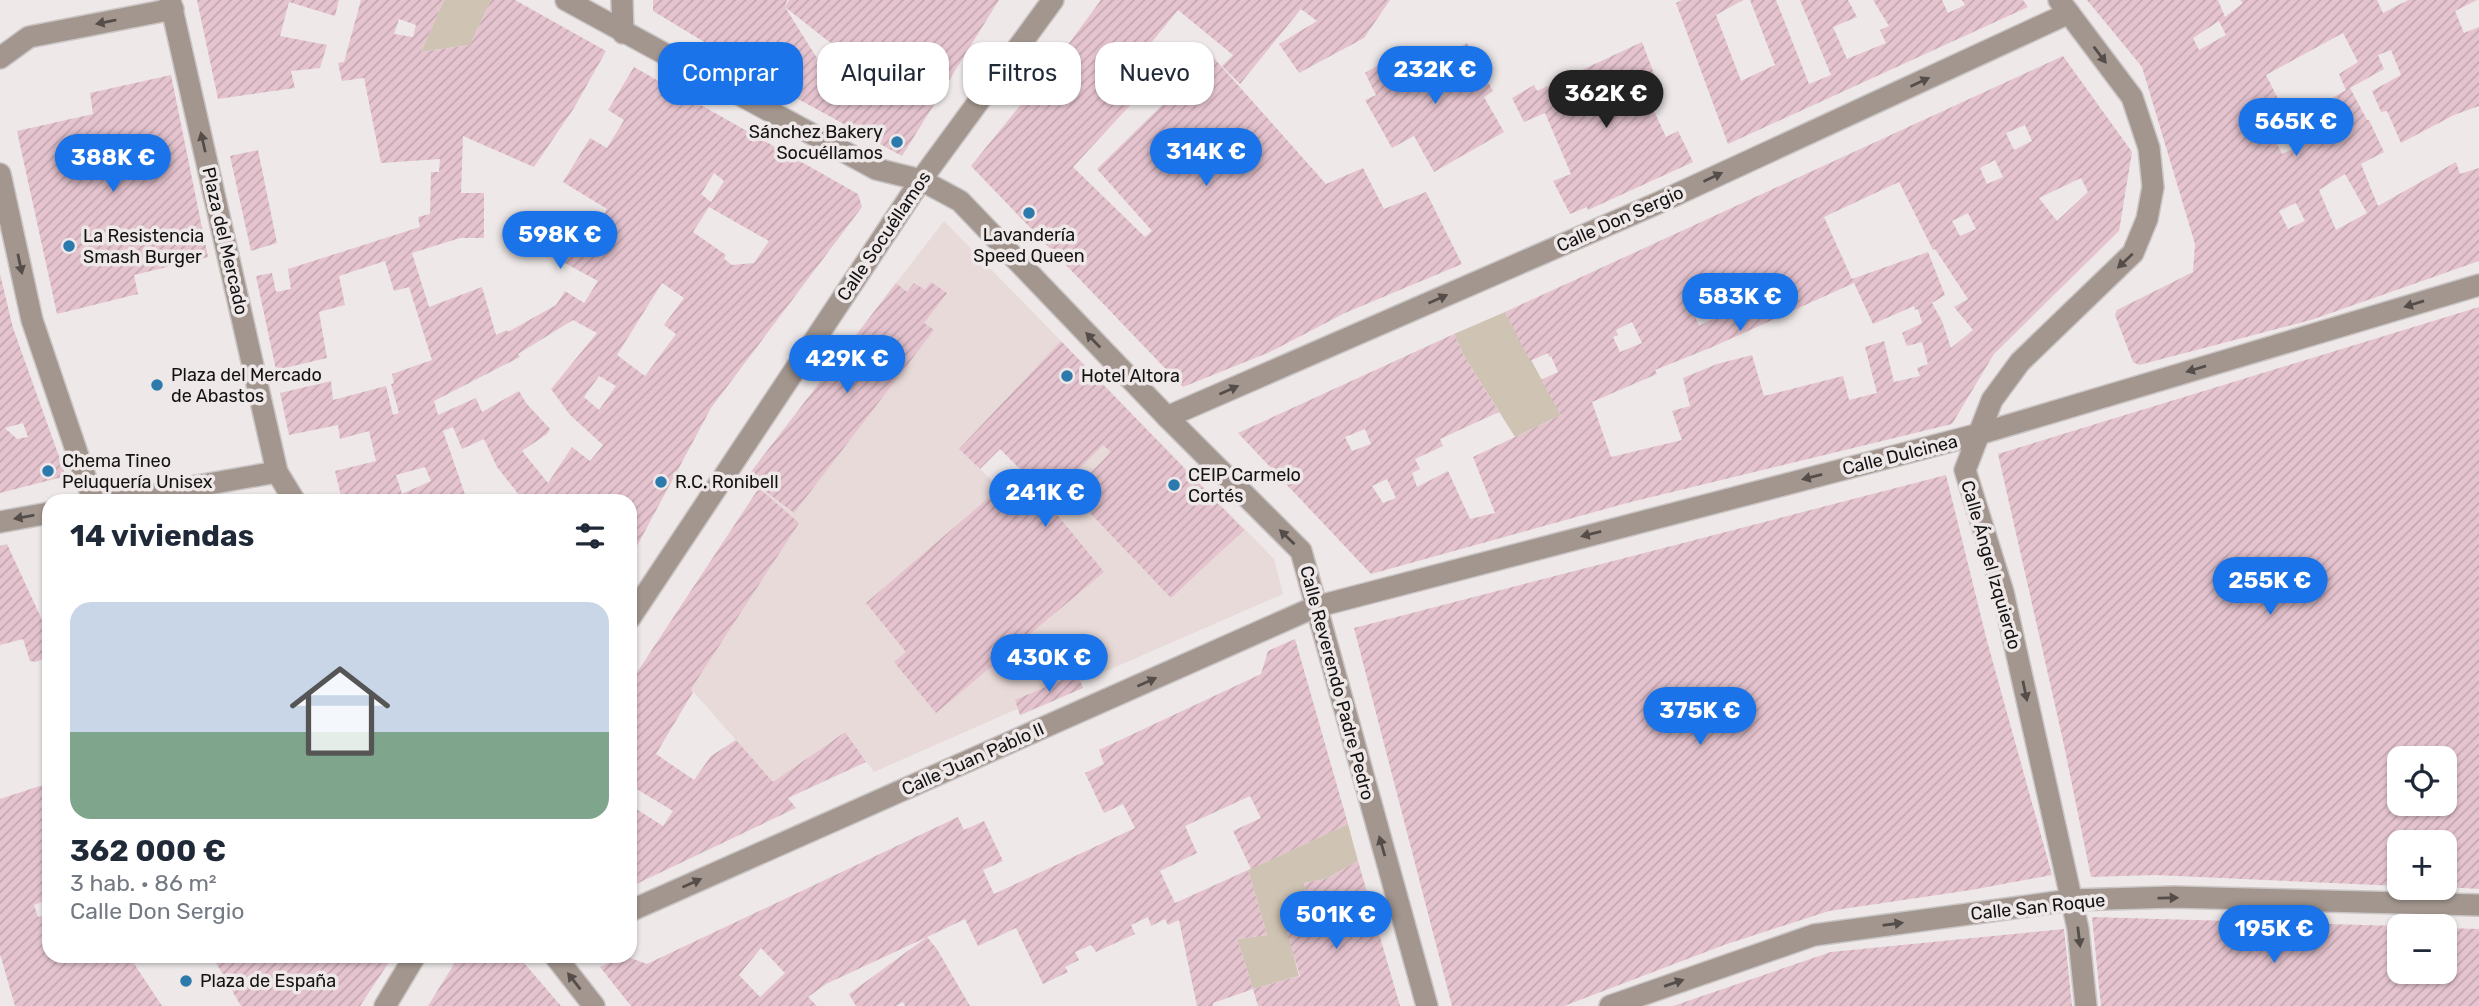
<!DOCTYPE html>
<html lang="es">
<head>
<meta charset="utf-8">
<style>
  body { margin:0; font-family:Rubik,sans-serif; background:#f2f2f3; color:#1f2937; height:100vh; display:flex; flex-direction:column; font-size:26px; white-space:nowrap }
  * { box-sizing:border-box; margin:0 }
  p { font-size:23px; color:#747a83 }
  .icon { flex:none; width:38px; height:38px; fill:none; stroke:currentColor; stroke-width:2; stroke-linecap:round; stroke-linejoin:round }
  .map { position:relative; flex:1; overflow:hidden }
  .side { position:absolute; left:42px; top:494px; width:595px; height:469px; display:flex; flex-direction:column; background:#fff; border-radius:21px; box-shadow:0 2px 5px #0004 }
  .side>* { flex:none }
  .hud { position:absolute; left:658px; top:42px; width:665px; height:63px; display:flex; gap:14px }
  .buttons { position:absolute; left:2387px; top:746px; display:grid; gap:14px }
  .buttons a { display:grid; place-items:center; width:70px; height:70px; border-radius:14px; background:#fff; box-shadow:0 2px 5px #0004; font-size:35px }
  .price { position:absolute; translate:-50% -60px; padding:0 16px; border-radius:24px; background:#1a73e8; color:#fff; font-size:23px; line-height:46px; filter:drop-shadow(0 2px 4px #0008) }
  .price::after { content:''; position:absolute; left:50%; top:42px; width:21px; height:16px; margin-left:-10px; background:inherit; clip-path:polygon(0 0,100% 0,50% 100%) }
  .price.selected { background:#222; color:#fff }
  ul { padding:0; list-style:none }
  li { display:grid; align-content:center; gap:14px; height:371px; padding:0 28px }
  li span { display:grid; place-items:center; height:217px; border-radius:21px; color:#555 }
  li>.icon { margin-inline-start:auto }
  span .icon { width:126px; height:126px; fill:#fffc; stroke-width:1 }
  li b { font-size:30px }
  h2 { display:flex; justify-content:space-between; align-items:center; height:84px; padding:0 28px; font-size:30px }
  .chip { padding:0 24px; border-radius:21px; background:#fff; box-shadow:0 2px 5px #0004; font-size:24px; line-height:63px }
  .chip.selected { background:#1a73e8; color:#fff }
  .map>svg:first-child { display:block }
  .built { fill:#e8dad8 }
  .grass { fill:#cfc4b3 }
  .building { fill:url(#building-hatch); fill-rule:evenodd }
  .lines { fill:none; stroke-linecap:round; stroke-linejoin:round }
  .minor-casing { stroke:#cbc6c6; stroke-width:24 }
  .minor { stroke:#a3968f; stroke-width:21 }
  .oneway { fill:#544d4a }
  .poi-dot { fill:#2c7aac; stroke:#eee8e8; stroke-width:2.5 }
  .labels { text-anchor:middle; stroke-width:7; stroke-linejoin:round; paint-order:stroke }
  .poi-label { font-size:18px; fill:#141212; stroke:#eee8e8; text-anchor:start }
  .street-label { font-size:18px; fill:#141212; stroke:#eee8e8 }
</style>
</head>
<body>
<div class="map">
<svg width="2479" height="1006" viewBox="0 0 2479 1006">
  <defs>
    <pattern id="building-hatch" width="6" height="6" patternUnits="userSpaceOnUse" patternTransform="scale(1.75)"><rect width="6" height="6" fill="#e5c4cf"/><path d="M-1 1l2-2M0 6l6-6M5 7l2-2" fill="none" stroke="#c4a7b1"/></pattern>
  </defs>
  <rect width="100%" height="100%" fill="#eee8e8"/>
  <polygon class="built" points="944,221 1061,341 959,449 1000,488 1035,458 1101,382 1274,559 1283,594 1081,682 1083,688 1021,715 1017,709 874,772 844,732 773,782 691,689 651,651 759,488 747,477"/>
  <g class="grass">
    <polygon points="444,0 491,0 470,45 421,52"/>
    <polygon points="1505,312 1561,415 1515,437 1464,356 1454,334"/>
    <polygon points="1348,824 1358,861 1326,879 1304,883 1313,921 1287,929 1299,976 1253,989 1237,939 1267,935 1248,870"/>
  </g>
  <g class="building">
    <polygon points="197,0 339,0 335,16 289,2 280,36 327,45 320,68 291,71 295,88 218,99"/>
    <path d="M361 0H444L421 52 470 45 491 0H515L606 51 574 108 534 167 463 136 461 193H484V238H460L412 253 429 307 482 287 496 335 507 330 508 332 556 305 565 291 584 303 598 281 526 242 540 220 585 246 607 209 563 182 590 138 607 148 624 120 608 110 634 67 858 194 862 207 711 408 630 559V500H523L497 467 484 439 462 449 453 427 443 431 467 500H342L335 471 376 461 369 431 340 439 338 425 289 435 280 393 331 381 333 400 386 386 393 415 399 413 391 384 394 383 392 374 432 360 409 287 394 291 385 261 339 276 345 305 319 312 327 358 276 370 256 276 272 273 276 292 291 289 288 269 420 227 418 217 430 214 431 172H439L440 159 381 163 364 78 342 81 338 63 344 62ZM399 19 416 25 413 37 394 34ZM714 173 724 181 711 202 701 194ZM709 207 769 241 754 263 732 265 724 259 726 255 693 232ZM662 283 684 298 664 325 676 334 645 376 617 355ZM573 320 597 333 551 389 570 415 603 445 590 461 572 447 548 483 522 451 547 434 550 429 526 403 519 391 482 412 476 398 438 415 434 401 520 357 518 354ZM599 376 616 386 599 410 584 397ZM425 467 431 481 402 494 396 475Z"/>
    <path d="M653 0H787L785 7 789 0H999L902 156 800 100 653 11ZM785 7 828 41 853 55 850 61 828 49 820 63 845 77 841 85 816 71 820 63Z"/>
    <polygon points="1101,0 1390,0 1364,38 1299,73 1279,44 1317,21 1301,9 1240,84 1222,66 1233,55 1178,10 1151,43 1172,60 1073,167 1145,237 1152,231 1097,169 1212,56 1326,184 1363,168 1384,209 1426,192 1462,264 1345,313 1270,352 1183,387 971,166 1053,65"/>
    <polygon points="1682,0 1743,0 1716,15 1741,81 1775,65 1750,0 1776,0 1809,84 1831,75 1800,0 1848,0 1857,17 1833,27 1847,59 1886,43 1880,30 1889,26 1873,0 1942,0 1948,13 1965,5 1962,0 2023,0 2028,7 1728,144 1676,3"/>
    <path d="M2087 0H2218L2225 17 2243 3 2240 0H2377L2383 13 2408 0H2477L2455 11 2464 33 2479 27V106L2454 115 2401 143 2387 111 2381 112 2372 91 2401 75 2391 50 2378 55 2384 69 2350 88 2367 120H2369L2384 152 2361 164 2378 206 2456 162 2460 174 2479 168V261L2311 320 2139 365 2133 362 2115 315 2117 310 2193 272 2195 244 2142 67ZM2219 21 2226 35 2199 50 2193 38ZM2343 33 2358 62 2339 74 2346 90 2297 118 2310 141 2282 154 2271 132 2289 121 2266 75ZM2345 174 2367 213 2336 230 2319 190ZM2296 203 2305 221 2288 229 2279 211Z"/>
    <polygon points="1642,42 1656,79 1643,87 1666,137 1678,131 1693,162 1588,210 1587,207 1570,214 1553,181 1571,174 1545,113 1524,122 1512,98 1534,85 1537,91"/>
    <polygon points="1467,43 1493,91 1484,97 1504,132 1434,172 1414,136 1392,148 1365,100 1376,95 1365,73 1394,56 1406,77"/>
    <path d="M2063 56 2132 152 2119 231 1994 354 1952 424 1627 503 1371 574 1238 433 1454 334 1464 356 1499 412 1440 439 1443 446 1415 459 1420 469 1412 473 1417 487 1448 471 1470 519 1495 513 1473 457 1561 415 1541 380 1558 372 1551 356 1549 357 1548 353 1530 361 1505 312ZM2025 125 2032 141 2014 150 2006 133ZM1995 160 2003 177 1987 184 1980 168ZM2081 178 2088 192 2057 221 2039 198ZM1899 182 1933 250 1935 249 1968 299 1954 307 1973 330 1951 348 1942 321 1932 303 1945 295 1928 252 1852 279 1824 217ZM1968 213 1976 229 1960 236 1952 221ZM1854 283 1873 324 1914 306 1915 310 1918 309 1922 323 1902 333 1907 346 1922 342 1928 364 1917 368 1920 376 1894 382 1884 341 1865 347 1877 393 1849 400 1843 376 1764 396 1752 355 1717 364 1683 378 1690 406 1672 411 1682 440 1611 457 1592 402 1657 374 1655 370 1710 348ZM1707 303 1714 318 1699 326 1692 309ZM1632 322 1642 343 1620 352 1613 337 1618 335 1616 330ZM1365 429 1371 444 1352 451 1345 437ZM1387 479 1396 498 1383 503 1372 486Z"/>
    <polygon points="171,75 208,257 134,275 138,294 57,314 17,131 93,114 90,93"/>
    <polygon points="258,150 277,243 251,251 230,156"/>
    <path d="M0 274 13 328 66 476 0 493ZM23 423 28 437 17 439 5 428Z"/>
    <polygon points="931,282 947,293 924,323 934,330 794,513 747,477 896,283 907,292 914,283 925,290"/>
    <path d="M2479 307V889L2445 887V842H2399V886L2155 875 2091 877 2062 736 1998 454ZM2399 758H2445V803H2399Z"/>
    <polygon points="1061,341 1244,530 1171,598 1071,493 1111,452 1103,445 1046,501 1104,572 936,713 894,662 906,652 866,603 1021,470 1000,449 980,469 959,449"/>
    <polygon points="1946,475 1987,641 2052,875 1971,890 1829,911 1724,945 1564,1006 1452,1006 1354,628"/>
    <polygon points="759,488 799,523 691,689 693,692 656,754 694,780 711,756 736,740 773,782 845,732 866,762 788,798 796,808 630,887 630,805 663,826 673,811 630,785 630,683"/>
    <polygon points="7,544 49,635 49,657 35,662 30,661 23,639 0,645 0,546"/>
    <path d="M1295 639 1348 824 1251 869 1233 831 1261 818 1250 796 1185 826 1197 853 1160 871 1175 903 1248 870 1267 935 1237 939 1253 989 1213 1003V1006H1197L1179 920 1168 925 1165 919 1151 926 1148 917 1131 925 1135 934 1096 952 1091 945 1075 952 1079 960 1065 967 1068 972 1043 984 1016 928 978 946 965 919 927 937 937 949 970 1006H905L903 1002 896 1006H856L849 994 927 937 826 984 808 997 817 1006H631L600 967 625 956 647 964 958 817 964 830 984 821 1003 861 983 870 994 894 1135 828 1123 804 1104 813 1085 773 1104 764 1099 750 1261 674 1268 651ZM761 948 785 973 760 997 739 975Z"/>
    <polygon points="1077,674 1083,688 1020,715 1015,700"/>
    <polygon points="49,783 49,899 34,905 38,917 49,914 49,956 129,956 162,1006 15,1006 0,954 0,799"/>
    <polygon points="1358,861 1400,1006 1258,1006 1253,989 1300,976 1286,929 1313,921 1304,883 1326,879"/>
    <polygon points="2092,917 2399,926 2399,971 2445,971 2445,928 2479,929 2479,1006 2101,1006"/>
    <polygon points="2064,929 2072,1006 1673,1006 1831,952"/>
    <polygon points="212,956 393,956 360,1006 241,1006"/>
    <polygon points="459,956 518,956 561,1006 428,1006"/>
  </g>
  <g class="lines">
    <g class="minor-casing">
      <g id="minor">
        <polyline points="170,0 277,472 294,500"/>
        <polyline points="566,0 876,169 921,180 960,201 1167,417 1301,551 1427,1006"/>
        <polyline points="622,0 623,33"/>
        <polyline points="2059,0 2132,97 2149,148 2153,187 2147,219 2133,253 2020,362 1992,400 1965,470 2003,592 2078,929 2086,1006"/>
        <polyline points="0,58 29,37 173,9"/>
        <polyline points="0,174 32,320 93,500"/>
        <polyline points="1167,417 1658,203 2069,13"/>
        <polyline points="117,500 277,472"/>
        <polyline points="0,522 49,513"/>
        <polyline points="630,618 921,180 1053,0"/>
        <polyline points="630,911 1315,607 1979,434 2479,285"/>
        <polyline points="555,956 594,1006"/>
        <polyline points="385,1006 415,956"/>
        <polyline points="1610,1006 1814,935 2071,900 2174,897 2479,905"/>
      </g>
    </g>
    <use href="#minor" class="minor"/>
  </g>
  <defs><path id="oneway-solid" d="M-6-.8H1V-3.2L6.5 0L1 3.2V.8H-6Z" transform="scale(1.75)"/></defs>
  <g class="oneway">
    <use href="#oneway-solid" transform="translate(106 22) rotate(169)"/>
    <use href="#oneway-solid" transform="translate(2100 55) rotate(53)"/>
    <use href="#oneway-solid" transform="translate(1920 82) rotate(-25)"/>
    <use href="#oneway-solid" transform="translate(203 142) rotate(-103)"/>
    <use href="#oneway-solid" transform="translate(1713 177) rotate(-25)"/>
    <use href="#oneway-solid" transform="translate(2125 261) rotate(137)"/>
    <use href="#oneway-solid" transform="translate(20 264) rotate(78)"/>
    <use href="#oneway-solid" transform="translate(1438 299) rotate(-24)"/>
    <use href="#oneway-solid" transform="translate(2414 304) rotate(163)"/>
    <use href="#oneway-solid" transform="translate(1093 340) rotate(-134)"/>
    <use href="#oneway-solid" transform="translate(2196 369) rotate(163)"/>
    <use href="#oneway-solid" transform="translate(1229 390) rotate(-24)"/>
    <use href="#oneway-solid" transform="translate(1812 477) rotate(166)"/>
    <use href="#oneway-solid" transform="translate(24 517) rotate(170)"/>
    <use href="#oneway-solid" transform="translate(1591 534) rotate(166)"/>
    <use href="#oneway-solid" transform="translate(1287 537) rotate(-136)"/>
    <use href="#oneway-solid" transform="translate(1147 682) rotate(-24)"/>
    <use href="#oneway-solid" transform="translate(2025 691) rotate(78)"/>
    <use href="#oneway-solid" transform="translate(1382 846) rotate(-106)"/>
    <use href="#oneway-solid" transform="translate(692 883) rotate(-24)"/>
    <use href="#oneway-solid" transform="translate(2168 898) rotate(-1)"/>
    <use href="#oneway-solid" transform="translate(1893 924) rotate(-8)"/>
    <use href="#oneway-solid" transform="translate(2079 937) rotate(83)"/>
    <use href="#oneway-solid" transform="translate(574 981) rotate(-128)"/>
    <use href="#oneway-solid" transform="translate(1674 983) rotate(-19)"/>
  </g>
  <g class="poi-dot">
    <circle cx="897" cy="142" r="7"/>
    <circle cx="1029" cy="213" r="7"/>
    <circle cx="69" cy="246" r="7"/>
    <circle cx="1067" cy="376" r="7"/>
    <circle cx="157" cy="385" r="7"/>
    <circle cx="48" cy="471" r="7"/>
    <circle cx="661" cy="482" r="7"/>
    <circle cx="1174" cy="485" r="7"/>
    <circle cx="186" cy="981" r="7"/>
  </g>
  <g class="labels">
    <g class="poi-label">
      <text x="883" y="138" text-anchor="end">Sánchez Bakery<tspan x="883" dy="21">Socuéllamos</tspan></text>
      <text x="1029" y="241" text-anchor="middle">Lavandería<tspan x="1029" dy="21">Speed Queen</tspan></text>
      <text x="83" y="242">La Resistencia<tspan x="83" dy="21">Smash Burger</tspan></text>
      <text x="171" y="381">Plaza del Mercado<tspan x="171" dy="21">de Abastos</tspan></text>
      <text x="1081" y="382">Hotel Altora</text>
      <text x="62" y="467">Chema Tineo<tspan x="62" dy="21">Peluquería Unisex</tspan></text>
      <text x="1188" y="481">CEIP Carmelo<tspan x="1188" dy="21">Cortés</tspan></text>
      <text x="675" y="488">R.C. Ronibell</text>
      <text x="200" y="987">Plaza de España</text>
    </g>
    <g class="street-label">
      <text transform="translate(1620 219) rotate(-24)" y="6">Calle Don Sergio</text>
      <text transform="translate(884 236) rotate(-56)" y="6">Calle Socuéllamos</text>
      <text transform="translate(225 241) rotate(77)" y="6">Plaza del Mercado</text>
      <text transform="translate(1900 455) rotate(-14)" y="6">Calle Dulcinea</text>
      <text transform="translate(1991 565) rotate(74)" y="6">Calle Ángel Izquierdo</text>
      <text transform="translate(1337 683) rotate(75)" y="6">Calle Reverendo Padre Pedro</text>
      <text transform="translate(973 759) rotate(-24)" y="6">Calle Juan Pablo II</text>
      <text transform="translate(2038 907) rotate(-6)" y="6">Calle San Roque</text>
    </g>
  </g>
</svg>
<div class="buttons">
<a><svg class="icon" aria-label="locate" viewBox="0 0 24 24"><circle cx="12" cy="12" r="6"/><path d="M12 2v4M12 18v4M2 12h4M18 12h4"/></svg></a>
<a>+</a>
<a>−</a>
</div>
<b class="price" style="left:1435px;top:106px">232K €</b>
<b class="price selected" style="left:1606px;top:130px">362K €</b>
<b class="price" style="left:2296px;top:158px">565K €</b>
<b class="price" style="left:1206px;top:188px">314K €</b>
<b class="price" style="left:113px;top:194px">388K €</b>
<b class="price" style="left:560px;top:271px">598K €</b>
<b class="price" style="left:1740px;top:333px">583K €</b>
<b class="price" style="left:847px;top:395px">429K €</b>
<b class="price" style="left:1045px;top:529px">241K €</b>
<b class="price" style="left:2270px;top:617px">255K €</b>
<b class="price" style="left:1049px;top:694px">430K €</b>
<b class="price" style="left:1700px;top:747px">375K €</b>
<b class="price" style="left:1336px;top:951px">501K €</b>
<b class="price" style="left:2274px;top:965px">195K €</b>
<div class="hud">
<a class="chip selected">Comprar</a>
<a class="chip">Alquilar</a>
<a class="chip">Filtros</a>
<a class="chip">Nuevo</a>
</div>
<section class="side">
<h2>14 viviendas<svg class="icon" aria-label="filters" viewBox="0 0 24 24"><path d="M4 7h16M4 17h16"/><circle cx="9" cy="7" r="2"/><circle cx="15" cy="17" r="2"/></svg></h2>
<ul>
<li><span style="background:linear-gradient(#c9d6e8 60%,#7fa58c 0)"><svg class="icon" aria-label="home" viewBox="0 0 24 24"><path d="M3 11l9-7 9 7M6 9v11h12V9"/></svg></span><div><b>362 000 €</b><p>3 hab. · 86 m²</p><p>Calle Don Sergio</p></div></li>
</ul>
</section>
</div>
</body>
</html>
